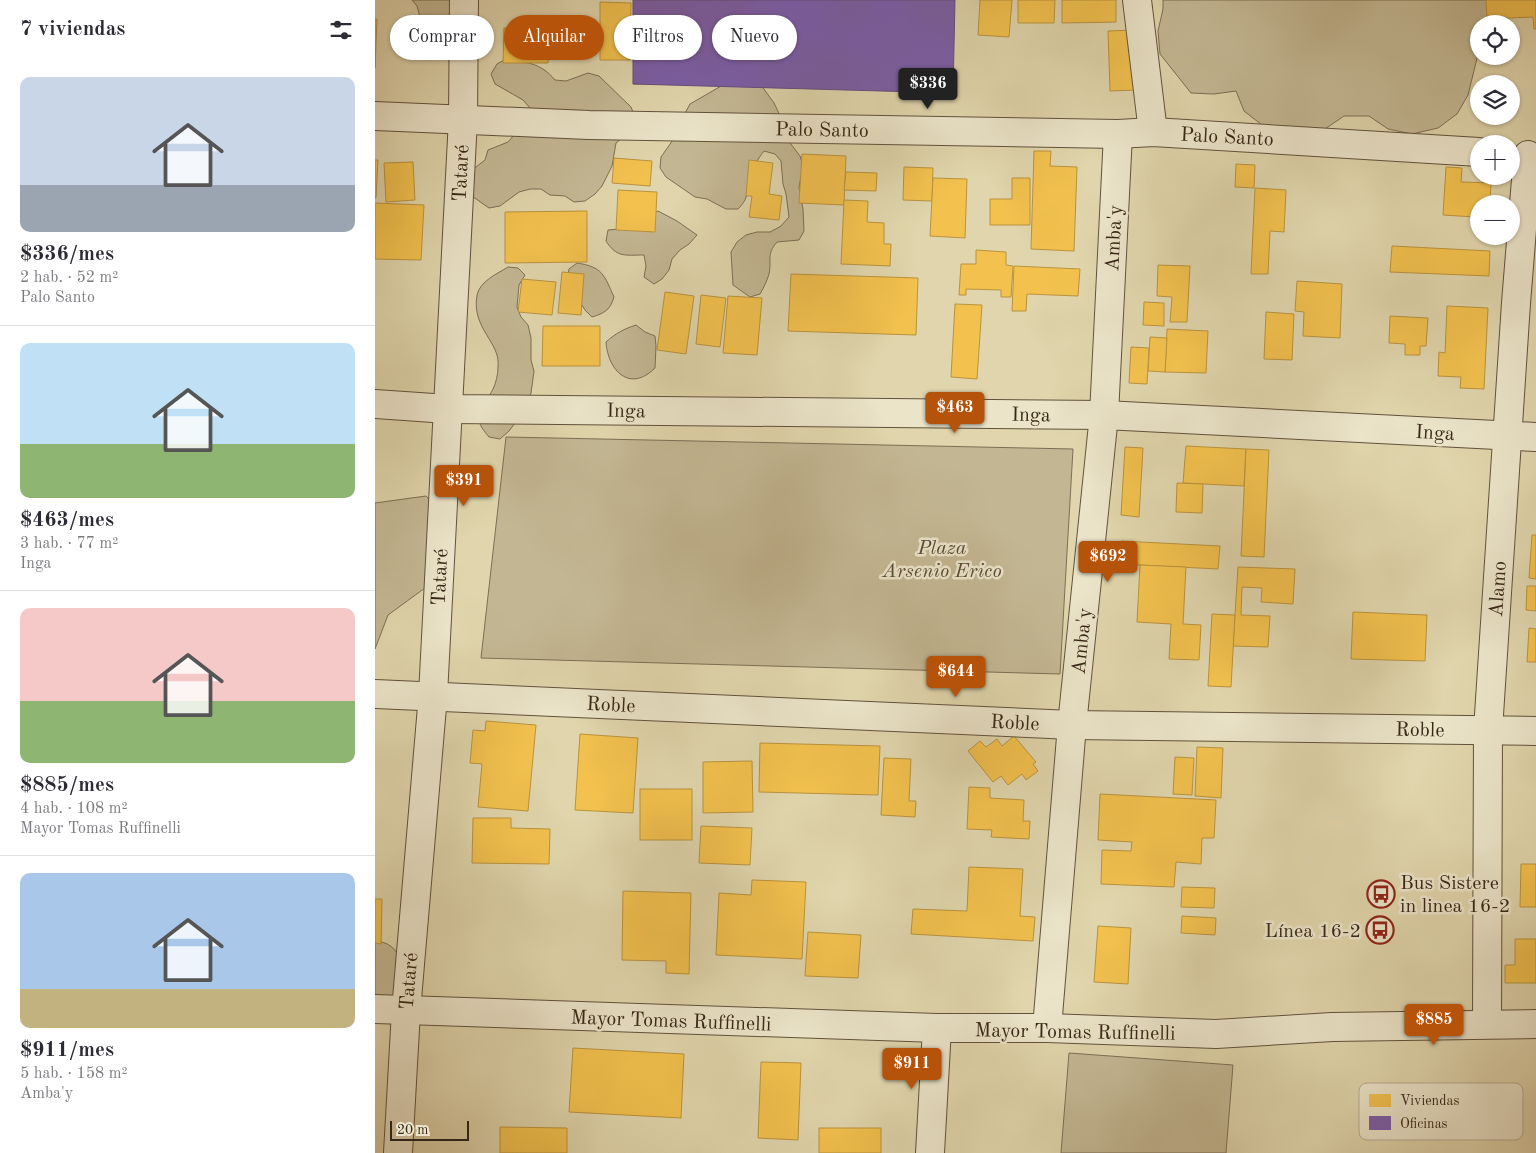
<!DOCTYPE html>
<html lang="es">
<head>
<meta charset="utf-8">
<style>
  body { margin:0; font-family:"Old Standard TT",serif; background:#f7f7f7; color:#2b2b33; height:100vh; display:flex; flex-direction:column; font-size:19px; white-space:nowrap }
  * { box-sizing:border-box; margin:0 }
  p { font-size:16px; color:#7c7c81 }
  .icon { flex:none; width:28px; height:28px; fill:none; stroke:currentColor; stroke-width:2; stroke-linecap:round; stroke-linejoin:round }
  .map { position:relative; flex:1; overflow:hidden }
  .details { display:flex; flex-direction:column; background:#fff; width:375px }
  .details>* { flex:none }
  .guide { position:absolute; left:15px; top:15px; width:475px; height:45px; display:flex; gap:10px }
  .buttons { position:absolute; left:1095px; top:15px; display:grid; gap:10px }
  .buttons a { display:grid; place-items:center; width:50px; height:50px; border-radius:50%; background:#fff; box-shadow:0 1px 4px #0004; font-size:25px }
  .scale { position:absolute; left:15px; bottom:12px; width:79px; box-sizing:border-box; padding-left:5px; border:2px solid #372717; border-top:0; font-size:14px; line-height:18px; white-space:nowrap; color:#372717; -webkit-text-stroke:4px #ebe4c9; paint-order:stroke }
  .price { position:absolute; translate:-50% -42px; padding:0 11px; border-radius:5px; background:#b45309; color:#fff; font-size:16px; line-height:32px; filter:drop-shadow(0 1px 2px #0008) }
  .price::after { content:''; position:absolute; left:50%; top:30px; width:15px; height:11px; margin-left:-8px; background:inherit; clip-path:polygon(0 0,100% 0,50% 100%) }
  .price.selected { background:#222; color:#fff }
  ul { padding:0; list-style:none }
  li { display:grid; align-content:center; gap:10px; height:265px; padding:0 20px }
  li+li { border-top:1px solid #e1e1e2 }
  li span { display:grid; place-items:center; height:155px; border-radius:10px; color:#555 }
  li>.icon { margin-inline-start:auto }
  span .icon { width:90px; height:90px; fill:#fffc; stroke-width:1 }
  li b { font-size:21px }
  h2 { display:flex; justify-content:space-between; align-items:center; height:60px; padding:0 20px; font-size:21px }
  .tag { padding:0 18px; border-radius:22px; background:#fff; box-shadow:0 1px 4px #0004; font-size:18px; line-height:45px }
  .tag.selected { background:#b45309; color:#fff }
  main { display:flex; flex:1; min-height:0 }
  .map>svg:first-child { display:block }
  .green { fill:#c3b793; stroke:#7d6f55 }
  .homes { fill:#f2c14e; stroke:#ba933e }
  .offices { fill:#7b5ea7; stroke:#674e7c }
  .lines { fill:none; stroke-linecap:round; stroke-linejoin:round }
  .street-casing { stroke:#61523c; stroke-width:30 }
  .street { stroke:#ebe4c9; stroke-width:28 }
  .labels { text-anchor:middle; stroke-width:5; stroke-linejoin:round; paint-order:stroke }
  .street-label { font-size:20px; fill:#372717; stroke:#ebe4c9 }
  .park-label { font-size:20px; font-style:italic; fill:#5a4b36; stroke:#ebe4c9 }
  .poi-label { font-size:20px; fill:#372717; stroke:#ebe4c9; text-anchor:start }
  .key { fill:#ebe4c9; stroke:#b5ab94; stroke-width:1 }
  .key-label { font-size:14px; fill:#372717 }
</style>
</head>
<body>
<main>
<section class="details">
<h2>7 viviendas<svg class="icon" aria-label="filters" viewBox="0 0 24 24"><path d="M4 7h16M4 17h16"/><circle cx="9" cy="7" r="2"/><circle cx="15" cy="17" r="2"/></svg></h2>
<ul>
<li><span style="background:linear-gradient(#c9d6e8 70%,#9aa5b1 0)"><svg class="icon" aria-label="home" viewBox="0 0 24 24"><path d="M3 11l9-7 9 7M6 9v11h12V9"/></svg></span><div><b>$336/mes</b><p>2 hab. · 52 m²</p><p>Palo Santo</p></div></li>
<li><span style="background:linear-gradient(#bfe0f5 65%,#8fb573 0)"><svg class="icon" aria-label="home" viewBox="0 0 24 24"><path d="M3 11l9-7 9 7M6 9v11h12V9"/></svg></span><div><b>$463/mes</b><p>3 hab. · 77 m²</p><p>Inga</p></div></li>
<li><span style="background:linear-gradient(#f6c9c9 60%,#8fb573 0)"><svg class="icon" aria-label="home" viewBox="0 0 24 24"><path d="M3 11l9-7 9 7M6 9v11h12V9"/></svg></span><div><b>$885/mes</b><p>4 hab. · 108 m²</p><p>Mayor Tomas Ruffinelli</p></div></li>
<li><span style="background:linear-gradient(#a9c7e8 75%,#c2b280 0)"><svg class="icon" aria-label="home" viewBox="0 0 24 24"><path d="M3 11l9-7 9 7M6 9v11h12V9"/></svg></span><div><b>$911/mes</b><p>5 hab. · 158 m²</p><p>Amba'y</p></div></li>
</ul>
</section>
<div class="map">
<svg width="1161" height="1153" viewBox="0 0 1161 1153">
  <rect width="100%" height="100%" fill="#e0d5ac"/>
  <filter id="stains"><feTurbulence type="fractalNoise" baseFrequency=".004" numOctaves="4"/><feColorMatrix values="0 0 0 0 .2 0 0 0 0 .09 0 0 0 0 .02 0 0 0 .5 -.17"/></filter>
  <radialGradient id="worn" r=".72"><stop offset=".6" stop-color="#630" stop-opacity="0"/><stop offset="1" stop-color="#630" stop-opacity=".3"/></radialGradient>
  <g class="green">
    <polygon points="37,0 81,0 77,42 67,47 56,46 48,39 44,28 45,17 42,6"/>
    <polygon points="788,0 1114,0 1112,24 1104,24 1104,50 1093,95 1082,114 1063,128 1037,134 1013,129 994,116 969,116 931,142 887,125 869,111 861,91 839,94 816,93 785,54 783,31 788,9"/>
    <path d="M131 59C152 63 165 62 180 80L191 81 213 73 224 76 256 107 260 117 258 129 241 143 237 166 227 186 220 194 210 201 199 202 190 196 175 195 166 189H155L144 192 125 206 114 208 94 194 92 174 110 160 113 150 133 142 147 126 156 119 155 108 148 100 120 84 116 74 122 64Z"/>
    <path d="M353 82 386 85 399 103 411 128 412 139 425 156 428 166 424 187 428 209 429 231 424 240 402 242C391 255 397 259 394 274 392 281 389 287 385 294L375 297 358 285 356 252 362 242 371 235 382 232H395L406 226 414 217 411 194 408 184 406 161 400 154 389 151C382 160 376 170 375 180 372 194 373 199 363 209H351L332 199 320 197 291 177 285 168 286 157 300 137 309 115 315 104Z"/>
    <path d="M283 211 302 221 322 235 314 244 305 250 297 259 294 270 287 279 279 284 269 277 271 266 269 255C250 255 242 258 231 241L233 230 244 229Z"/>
    <path d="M202 263C228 267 229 275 239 297 235 310 230 313 217 317L210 310 192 282 194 269Z"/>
    <path d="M133 267 143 268 150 275 144 285 142 307 146 317 153 325 156 338V360L159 371 156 393 147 414 134 431 125 439 114 437C109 431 103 424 104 417 104 406 114 398 118 389 121 383 123 374 123 367 126 342 96 329 102 295 105 281 122 274 133 267Z"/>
    <path d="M261 325 270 332 280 336 281 346 280 368C255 393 233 371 231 342 241 333 249 329 261 325Z"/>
    <polygon points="131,437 698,449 685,674 106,658"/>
    <polygon points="51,496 67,513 65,577 13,615 0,649 0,503"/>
    <path d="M0 941C26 943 26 964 31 984L0 1023Z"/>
    <polygon points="694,1053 858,1065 851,1153 686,1153"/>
  </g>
  <g class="homes">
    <polygon points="263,0 401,0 400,43 262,39"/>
    <polygon points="605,0 637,0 634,37 603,35"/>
    <polygon points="643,0 680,0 679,23 643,23"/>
    <polygon points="687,0 741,0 741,22 687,23"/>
    <polygon points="1111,0 1161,0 1161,29 1159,29 1158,17 1112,19"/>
    <polygon points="225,2 256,3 255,60 225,60"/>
    <polygon points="465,8 508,10 506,75 462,74"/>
    <polygon points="412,9 458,14 452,64 406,58"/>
    <polygon points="0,19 2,19 0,68"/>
    <polygon points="129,28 174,29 173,63 128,63"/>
    <polygon points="760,30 762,90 735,91 733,31"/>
    <polygon points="261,47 400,49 400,82 258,84"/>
    <polygon points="659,151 676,151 675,166 702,167 699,251 656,249"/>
    <polygon points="427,154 471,156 469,205 424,203"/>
    <polygon points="239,158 277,161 275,186 237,183"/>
    <polygon points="0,160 3,160 1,198 0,198"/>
    <polygon points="374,160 398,163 394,194 407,196 404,220 374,217 377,196 371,196"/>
    <polygon points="38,162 40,200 11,202 9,163"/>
    <polygon points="861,164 880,165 879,188 860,187"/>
    <polygon points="529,167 558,168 557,201 528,200"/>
    <polygon points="1071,167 1087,168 1086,182 1116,183 1115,204 1104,204 1104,230 1099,230 1100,217 1068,215"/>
    <polygon points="471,172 502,173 501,191 469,190"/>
    <polygon points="558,178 592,179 590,238 555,236"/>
    <polygon points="637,178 655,178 655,225 615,225 615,199 637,199"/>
    <polygon points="880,188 911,190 909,232 895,231 893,274 876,274"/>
    <polygon points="243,190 282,192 280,232 241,230"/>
    <polygon points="469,200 493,201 492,222 509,223 509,244 516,244 515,266 466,264"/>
    <polygon points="0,203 49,205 46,260 0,259"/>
    <polygon points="212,211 212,262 130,263 130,212"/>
    <polygon points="1017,246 1115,251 1114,276 1015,272"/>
    <polygon points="601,250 631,252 631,265 638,266 636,297 626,297 626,290 591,289 591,295 584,295 586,264 601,264"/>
    <polygon points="783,265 815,266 812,322 795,322 797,297 782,296"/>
    <polygon points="639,266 705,269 703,296 652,294 651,311 637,311"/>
    <polygon points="187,272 209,274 206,315 183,313"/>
    <polygon points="416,274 543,278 541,335 413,331"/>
    <polygon points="147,279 181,282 177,315 143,312"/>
    <polygon points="922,281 967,284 965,338 928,336 929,312 920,311"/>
    <polygon points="290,292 319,296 311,354 282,350"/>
    <polygon points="326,295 351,298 345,347 321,344"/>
    <polygon points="353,296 387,298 382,355 348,353"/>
    <polygon points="769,302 789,303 789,326 768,325"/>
    <polygon points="580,304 607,305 602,379 576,377"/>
    <polygon points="1072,306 1113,308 1109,389 1085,388 1086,377 1063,376 1064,352 1070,353"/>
    <polygon points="891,312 919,314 917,360 889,359"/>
    <polygon points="1015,316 1053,318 1051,346 1045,346 1045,355 1030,355 1030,344 1014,343"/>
    <polygon points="168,326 225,326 225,366 167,366"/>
    <polygon points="792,329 833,331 831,373 790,372"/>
    <polygon points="775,337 792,338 790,372 773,371"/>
    <polygon points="756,347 774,348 772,384 754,383"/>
    <polygon points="811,446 871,449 869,486 808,483"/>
    <polygon points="750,447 768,448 764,517 746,515"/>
    <polygon points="871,449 894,450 889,557 866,556"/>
    <polygon points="802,483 828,484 827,513 801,512"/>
    <polygon points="1157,535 1161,535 1161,579 1154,578"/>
    <polygon points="746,541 845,546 843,569 745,564"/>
    <polygon points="765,565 811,567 808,624 826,625 824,660 794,659 796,624 762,622"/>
    <polygon points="863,567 920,569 918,604 886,602 887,588 867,587 866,615 895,616 893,647 858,646"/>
    <polygon points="1152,586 1161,586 1161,611 1151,610"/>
    <polygon points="978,612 1052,615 1050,661 976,659"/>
    <polygon points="837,614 860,615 856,687 833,686"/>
    <polygon points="1154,628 1161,629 1161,662 1152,662"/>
    <polygon points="111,721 161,725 153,811 103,807 107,764 95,763 98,730 110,731"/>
    <polygon points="205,734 263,738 258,813 200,810"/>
    <polygon points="639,736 661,762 658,764 663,771 651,780 647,774 633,785 626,776 618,782 593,751 605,741 611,747 622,739 627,746"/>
    <polygon points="385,743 505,746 503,795 384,792"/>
    <polygon points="822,747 848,748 846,798 820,796"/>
    <polygon points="800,757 819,758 817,795 798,794"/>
    <polygon points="509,758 536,759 534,801 541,801 540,817 506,815"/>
    <polygon points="377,761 378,812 328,813 328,762"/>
    <polygon points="594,787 615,788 615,798 649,800 648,821 655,821 654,839 616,837 617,830 592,829"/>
    <rect x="265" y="789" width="52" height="51"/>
    <polygon points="725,794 841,800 839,838 827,838 826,864 801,862 799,887 726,884 727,850 756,851 757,842 723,840"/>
    <polygon points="98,818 136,818 136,828 175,829 174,864 97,863"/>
    <polygon points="326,826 377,828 375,865 324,863"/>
    <polygon points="1146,864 1161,864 1161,907 1145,907"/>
    <polygon points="594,867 648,869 645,916 660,917 658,941 536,934 538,909 592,911"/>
    <polygon points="377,880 431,882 427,959 341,955 344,893 376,895"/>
    <polygon points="807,887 840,888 839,908 806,907"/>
    <polygon points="248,891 316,893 314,974 291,973 291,961 247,960"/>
    <polygon points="0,899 7,899 6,944 0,943"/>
    <polygon points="807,916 841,918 840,935 806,933"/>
    <polygon points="723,926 756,928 753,984 719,982"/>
    <polygon points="433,932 486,935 483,978 430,976"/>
    <polygon points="1140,939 1161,939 1161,983 1130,983 1130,965 1140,965"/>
    <polygon points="198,1048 309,1054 306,1118 194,1112"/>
    <polygon points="386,1062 426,1063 423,1140 383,1138"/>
    <polygon points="125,1127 192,1128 192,1153 125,1153"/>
    <rect x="444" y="1128" width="62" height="25"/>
  </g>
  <polygon class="offices" points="258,0 580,0 578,93 258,84"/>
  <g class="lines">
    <g class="street-casing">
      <g id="street">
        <polyline points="762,0 778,132"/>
        <polyline points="0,116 214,125 743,134 778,132 1104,152"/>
        <polyline points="0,404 73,409 729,415 1161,437"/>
        <polyline points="0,694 697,725 1161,731"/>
        <polyline points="0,1009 562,1028 672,1028 841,1034 957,1027 1161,1024"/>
        <polyline points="1112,1023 1113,730 1141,303 1153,155"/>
        <polyline points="672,1028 697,725 729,415 743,134"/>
        <polyline points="23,1153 31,1011 58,695 88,119 89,0"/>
        <polyline points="555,1153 562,1028"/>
      </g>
    </g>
    <use href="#street" class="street"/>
  </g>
  <defs>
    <g id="bus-ring" transform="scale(1.4375)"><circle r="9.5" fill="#ebe4c9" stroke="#8f2418" stroke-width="1.5"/><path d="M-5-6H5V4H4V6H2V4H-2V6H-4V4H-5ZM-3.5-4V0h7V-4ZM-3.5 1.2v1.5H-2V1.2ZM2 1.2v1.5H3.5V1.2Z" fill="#8f2418"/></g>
  </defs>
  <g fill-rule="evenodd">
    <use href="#bus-ring" x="1006" y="894"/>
    <use href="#bus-ring" x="1005" y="930"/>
  </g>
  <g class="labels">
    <g class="street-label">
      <text transform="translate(447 129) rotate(1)" y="7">Palo Santo</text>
      <text transform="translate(852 136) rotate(3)" y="7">Palo Santo</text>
      <text transform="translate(85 173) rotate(-87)" y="7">Tataré</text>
      <text transform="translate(738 238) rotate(-87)" y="7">Amba'y</text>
      <text transform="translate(251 410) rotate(1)" y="7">Inga</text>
      <text transform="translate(656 414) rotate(1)" y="7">Inga</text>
      <text transform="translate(1060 432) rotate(3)" y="7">Inga</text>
      <text transform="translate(64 577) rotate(-87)" y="7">Tataré</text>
      <text transform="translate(1122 589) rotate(-86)" y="7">Alamo</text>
      <text transform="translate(706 641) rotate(-84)" y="7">Amba'y</text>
      <text transform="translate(236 704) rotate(3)" y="7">Roble</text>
      <text transform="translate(640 722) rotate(3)" y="7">Roble</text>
      <text transform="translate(1045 729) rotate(1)" y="7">Roble</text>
      <text transform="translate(33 981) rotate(-85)" y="7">Tataré</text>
      <text transform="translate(296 1020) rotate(2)" y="7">Mayor Tomas Ruffinelli</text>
      <text transform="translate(700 1031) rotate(1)" y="7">Mayor Tomas Ruffinelli</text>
    </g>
    <g class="park-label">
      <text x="567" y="554">Plaza<tspan x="567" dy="23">Arsenio Erico</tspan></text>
    </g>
    <g class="poi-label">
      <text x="1025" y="889">Bus Sistere<tspan x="1025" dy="23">in linea 16-2</tspan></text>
      <text x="986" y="937" text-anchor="end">Línea 16-2</text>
    </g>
  </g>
  <rect x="984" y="1083" width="164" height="57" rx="8" class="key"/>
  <rect x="994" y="1094" width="22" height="13" fill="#f2c14e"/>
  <rect x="994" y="1116" width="22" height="14" fill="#7b5ea7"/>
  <g class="key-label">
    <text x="1025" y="1105">Viviendas</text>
    <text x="1025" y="1128">Oficinas</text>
  </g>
  <rect width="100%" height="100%" filter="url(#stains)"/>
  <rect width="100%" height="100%" fill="url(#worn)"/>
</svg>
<div class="buttons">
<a><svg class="icon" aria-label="locate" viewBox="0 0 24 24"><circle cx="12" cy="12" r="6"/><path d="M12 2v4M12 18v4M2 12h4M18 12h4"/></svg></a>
<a><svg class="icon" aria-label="layers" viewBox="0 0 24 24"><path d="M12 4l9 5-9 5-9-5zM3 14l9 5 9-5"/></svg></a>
<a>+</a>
<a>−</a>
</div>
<div class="scale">20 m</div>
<b class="price selected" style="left:553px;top:110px">$336</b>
<b class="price" style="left:580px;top:434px">$463</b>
<b class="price" style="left:89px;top:507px">$391</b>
<b class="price" style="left:733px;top:583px">$692</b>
<b class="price" style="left:581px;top:698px">$644</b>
<b class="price" style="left:1059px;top:1046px">$885</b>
<b class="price" style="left:537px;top:1090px">$911</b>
<div class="guide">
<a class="tag">Comprar</a>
<a class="tag selected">Alquilar</a>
<a class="tag">Filtros</a>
<a class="tag">Nuevo</a>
</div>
</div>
</main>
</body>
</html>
